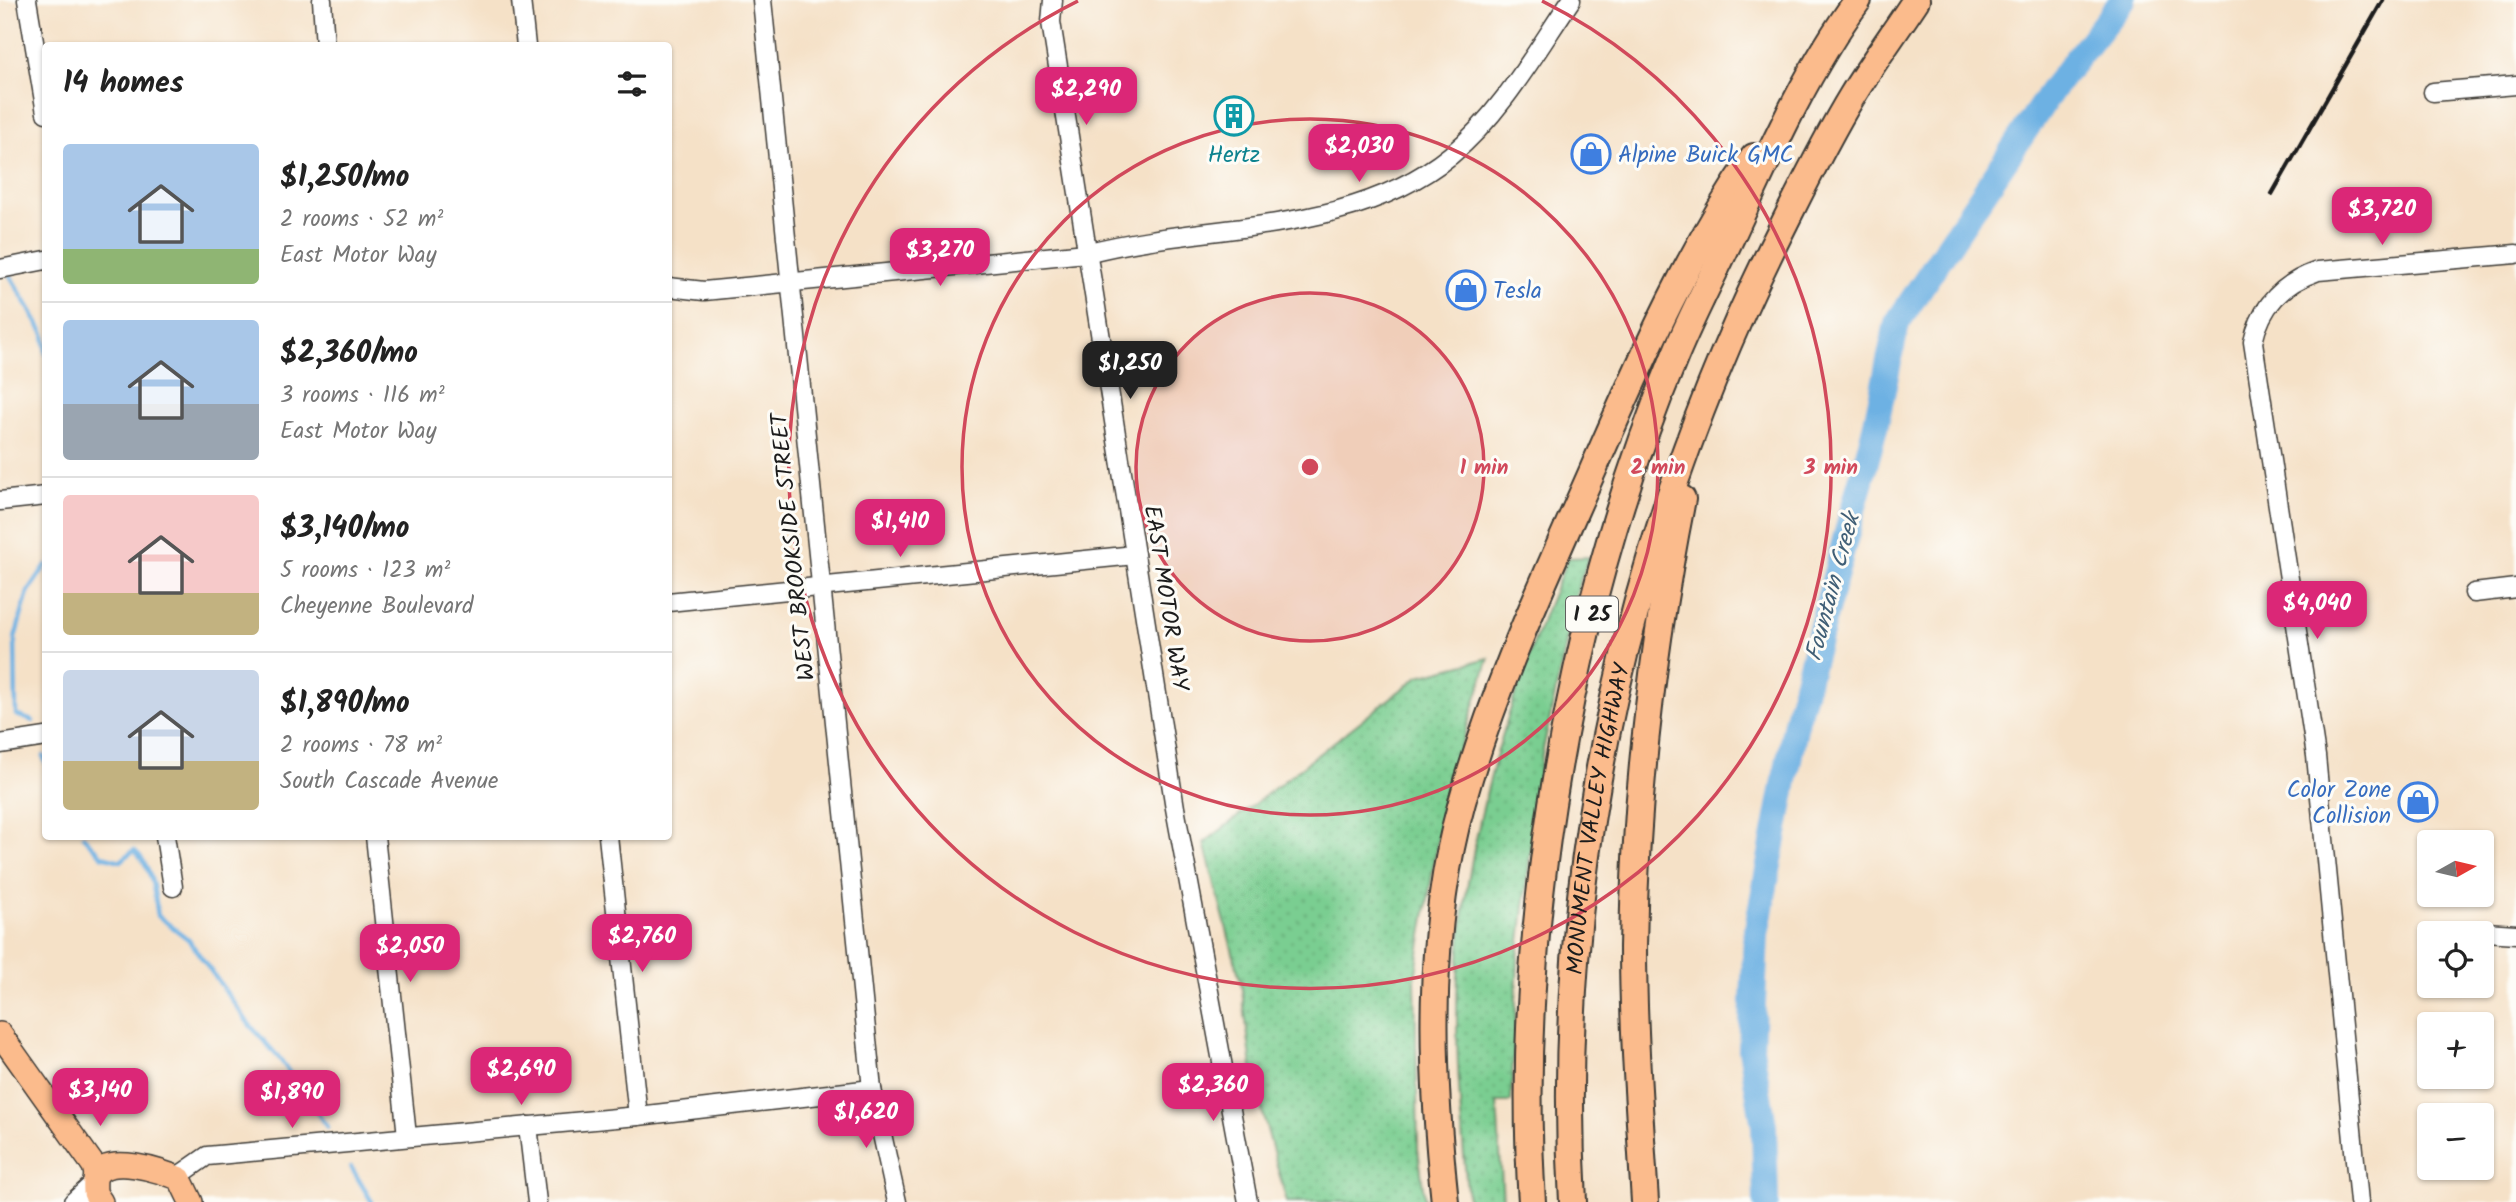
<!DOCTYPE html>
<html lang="en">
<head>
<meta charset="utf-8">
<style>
  body { margin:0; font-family:Kalam,sans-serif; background:#f6f6f6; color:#222; height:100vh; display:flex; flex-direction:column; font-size:26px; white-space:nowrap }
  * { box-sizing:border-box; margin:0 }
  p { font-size:23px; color:#767676 }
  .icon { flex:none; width:38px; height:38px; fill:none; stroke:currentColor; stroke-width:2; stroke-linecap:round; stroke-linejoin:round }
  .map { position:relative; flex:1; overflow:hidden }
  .details { position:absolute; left:42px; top:42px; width:630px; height:798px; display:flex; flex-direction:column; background:#fff; border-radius:7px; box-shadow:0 2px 5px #0004 }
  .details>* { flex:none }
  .needle { width:46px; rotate:82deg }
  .tools { position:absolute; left:2417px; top:830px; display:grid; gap:14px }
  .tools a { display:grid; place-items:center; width:77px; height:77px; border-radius:7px; background:#fff; box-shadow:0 2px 5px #0004; font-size:35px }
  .price { position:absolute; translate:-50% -60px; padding:0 16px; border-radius:14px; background:#db2777; color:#fff; font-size:23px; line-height:46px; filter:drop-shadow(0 2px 4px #0008) }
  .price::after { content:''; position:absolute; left:50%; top:42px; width:21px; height:16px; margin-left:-10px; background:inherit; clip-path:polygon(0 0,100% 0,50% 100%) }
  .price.active { background:#222; color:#fff }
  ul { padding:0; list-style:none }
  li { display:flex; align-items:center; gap:21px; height:175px; padding:0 21px }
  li+li { border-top:2px solid #e0e0e0 }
  li span { display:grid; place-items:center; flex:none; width:196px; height:140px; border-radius:7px; color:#555 }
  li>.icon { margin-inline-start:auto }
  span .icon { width:84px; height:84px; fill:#fffc; stroke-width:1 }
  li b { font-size:30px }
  h2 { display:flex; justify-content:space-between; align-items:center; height:84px; padding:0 21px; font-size:30px }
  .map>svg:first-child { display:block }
  .grass { fill:url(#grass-dots); stroke:#4b7556; stroke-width:2 }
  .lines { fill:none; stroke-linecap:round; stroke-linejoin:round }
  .stream { stroke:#6db1e3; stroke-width:4.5 }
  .river { stroke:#6db1e3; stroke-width:26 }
  .minor-casing { stroke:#3d3a36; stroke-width:21 }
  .major-casing { stroke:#3d3a36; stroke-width:26 }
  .highway-casing { stroke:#3d3a36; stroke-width:30 }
  .minor { stroke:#fff; stroke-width:18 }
  .major { stroke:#fbbb8c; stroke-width:23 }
  .highway { stroke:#fbbb8c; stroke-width:26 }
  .rail { stroke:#1c1c1c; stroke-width:4.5 }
  .ring { fill:none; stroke:#d1495b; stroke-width:3.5 }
  .labels { text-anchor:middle; stroke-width:6; stroke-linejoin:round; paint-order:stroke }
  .shield { fill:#fdfcf7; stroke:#605f5e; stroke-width:2 }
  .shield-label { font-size:21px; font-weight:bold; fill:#1c1c1c }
  .culture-label { font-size:23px; fill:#0d838f; stroke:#fdfcf7 }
  .shop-label { font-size:23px; fill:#366cbe; stroke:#fdfcf7; text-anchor:start }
  .street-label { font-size:23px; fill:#1c1c1c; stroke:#fdfcf7 }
  .water-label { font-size:24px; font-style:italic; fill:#405f76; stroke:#fdfcf7 }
  .centre { fill:#d1495b; stroke:#fdfcf7; stroke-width:3.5 }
  .ring-label { font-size:21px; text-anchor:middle; font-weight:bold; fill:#d1495b; stroke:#fdfcf7; stroke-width:6; stroke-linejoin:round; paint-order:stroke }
</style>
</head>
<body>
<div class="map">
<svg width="2516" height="1202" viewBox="0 0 2516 1202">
  <defs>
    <pattern id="grass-dots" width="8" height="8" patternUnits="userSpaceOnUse" patternTransform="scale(1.75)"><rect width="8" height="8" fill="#7ace91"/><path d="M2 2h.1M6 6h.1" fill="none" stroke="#69b07c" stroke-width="1.8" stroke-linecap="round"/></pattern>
  </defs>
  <rect width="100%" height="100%" fill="#fdfcf7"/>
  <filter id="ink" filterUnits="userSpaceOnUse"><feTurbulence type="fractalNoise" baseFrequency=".0143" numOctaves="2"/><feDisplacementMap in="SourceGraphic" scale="14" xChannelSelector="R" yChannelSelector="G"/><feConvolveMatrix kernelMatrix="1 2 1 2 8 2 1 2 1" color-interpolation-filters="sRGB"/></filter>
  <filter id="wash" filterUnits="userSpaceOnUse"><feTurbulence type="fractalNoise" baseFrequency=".00686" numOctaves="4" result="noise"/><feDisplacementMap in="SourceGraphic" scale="28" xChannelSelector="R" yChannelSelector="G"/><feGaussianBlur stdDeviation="1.57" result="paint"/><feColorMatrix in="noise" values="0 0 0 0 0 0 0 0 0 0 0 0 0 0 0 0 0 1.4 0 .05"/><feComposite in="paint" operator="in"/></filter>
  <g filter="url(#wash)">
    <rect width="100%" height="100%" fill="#f5e1c7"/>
    <g class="grass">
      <path d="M1589 557 1579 583 1541 759 1518 959 1511 1102H1497L1503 1202H1468C1460 1111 1451 1017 1462 925 1477 798 1517 675 1568 558Z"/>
      <polygon points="1489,658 1445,796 1415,978 1418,1149 1425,1202 1287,1202 1254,1082 1241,983 1204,843 1419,676"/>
    </g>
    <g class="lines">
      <g class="stream">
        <polyline points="8,272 44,334 46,354"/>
        <polyline points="33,721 16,715 15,638 28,592 46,565"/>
        <polyline points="43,756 46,763"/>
        <path d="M83 836 102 856 121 861 134 850C153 867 154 892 158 916L188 939 249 1024 280 1059 327 1127"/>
        <polyline points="351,1167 372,1202"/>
      </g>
      <polyline class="river" points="1766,1202 1764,1126 1751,1049 1756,934 1796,722 1875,428 1897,323 2054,87 2123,0"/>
    </g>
  </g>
  <g filter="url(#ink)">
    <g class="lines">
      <g class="minor-casing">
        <g id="minor">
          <polyline points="27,0 46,113"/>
          <polyline points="322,0 325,46"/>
          <polyline points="521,0 526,46"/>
          <polyline points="762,0 872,1089 897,1202"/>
          <polyline points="1053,0 1051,22 1175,808 1248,1202"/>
          <polyline points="2433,92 2516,85"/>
          <polyline points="0,269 46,260"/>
          <path d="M668 287 704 291 1086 253C1207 221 1349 238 1451 155 1501 114 1535 53 1571 0"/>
          <polyline points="0,501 46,496"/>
          <polyline points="2474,593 2516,588"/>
          <polyline points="668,602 1135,555"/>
          <polyline points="0,744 46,737"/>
          <polyline points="165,836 173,887"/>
          <polyline points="375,836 407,1136"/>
          <polyline points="608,836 638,1116"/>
          <polyline points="2485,932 2516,934"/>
          <polyline points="528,1126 537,1202"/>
          <polyline points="177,1177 207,1156 638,1116 872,1089"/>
          <polyline points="73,1202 95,1182"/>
          <path d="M2359 1202 2316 756 2253 342C2261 305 2283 283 2318 271L2516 254"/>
        </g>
      </g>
      <g class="major-casing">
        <g id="major">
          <polyline points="0,1034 94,1166 96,1175"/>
          <path d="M101 1202 95 1193C95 1188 94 1181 96 1176 106 1153 163 1171 180 1179L191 1202"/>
        </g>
      </g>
      <g class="highway-casing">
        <g id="highway">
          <path d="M1445 1202C1431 1071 1426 931 1462 802 1494 687 1545 579 1593 470 1640 363 1687 253 1754 157"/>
          <path d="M1532 1202C1514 929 1570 608 1675 356 1692 315 1713 275 1732 235 1769 155 1806 71 1858 0"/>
          <path id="s1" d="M1573 1202C1553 863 1631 528 1783 226 1805 182 1827 137 1852 96 1872 63 1895 32 1916 0"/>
          <path d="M1645 1202C1640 1118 1633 1032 1633 947 1635 798 1653 645 1682 499"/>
        </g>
      </g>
      <use href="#minor" class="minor"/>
      <use href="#major" class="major"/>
      <use href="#highway" class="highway"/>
      <polyline class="rail" points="2272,194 2383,0"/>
    </g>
  </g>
  <circle cx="1310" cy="467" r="174" fill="#d1495b" fill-opacity=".12"/>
  <g class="ring">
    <circle cx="1310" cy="467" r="174"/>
    <circle cx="1310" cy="467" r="348"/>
    <path d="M1542 1A521 521 0 1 1 1078 1"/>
  </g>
  <defs>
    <g id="building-ring" transform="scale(2.0125)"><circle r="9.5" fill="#fdfcf7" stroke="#0f9aa8" stroke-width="1.5"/><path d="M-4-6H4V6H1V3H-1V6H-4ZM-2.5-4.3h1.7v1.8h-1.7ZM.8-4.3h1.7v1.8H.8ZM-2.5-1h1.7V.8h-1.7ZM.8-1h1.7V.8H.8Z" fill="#0f9aa8"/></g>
    <g id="shop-ring" transform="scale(2.0125)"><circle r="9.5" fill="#fdfcf7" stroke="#3f7fe0" stroke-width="1.5"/><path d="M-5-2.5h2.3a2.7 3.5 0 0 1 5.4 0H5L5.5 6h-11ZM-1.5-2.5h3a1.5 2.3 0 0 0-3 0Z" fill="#3f7fe0"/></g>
  </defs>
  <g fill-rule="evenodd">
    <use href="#building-ring" x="1234" y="116"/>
    <use href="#shop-ring" x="1591" y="154"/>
    <use href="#shop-ring" x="1466" y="290"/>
    <use href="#shop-ring" x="2418" y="802"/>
  </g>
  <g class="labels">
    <rect class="shield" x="1566" y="596.5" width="52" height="35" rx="5"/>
    <g class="shield-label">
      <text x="1592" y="621">I 25</text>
    </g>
    <g class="culture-label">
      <text x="1234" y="162">Hertz</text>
    </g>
    <g class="shop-label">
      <text x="1618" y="162">Alpine Buick GMC</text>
      <text x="1493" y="298">Tesla</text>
      <text x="2391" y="797" text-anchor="end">Color Zone<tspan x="2391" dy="26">Collision</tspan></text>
    </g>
    <g class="street-label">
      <text transform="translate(792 547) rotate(-96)" y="8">WEST BROOKSIDE STREET</text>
      <text transform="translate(1167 598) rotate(81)" y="8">EAST MOTOR WAY</text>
      <text dy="8" stroke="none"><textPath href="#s1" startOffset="385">MONUMENT VALLEY HIGHWAY</textPath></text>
    </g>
    <g class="water-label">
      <text transform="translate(1832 587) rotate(-75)" y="8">Fountain Creek</text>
    </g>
  </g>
  <circle cx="1310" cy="467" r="10" class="centre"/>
  <g class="ring-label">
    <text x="1484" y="474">1 min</text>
    <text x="1658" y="474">2 min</text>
    <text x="1831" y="474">3 min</text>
  </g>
</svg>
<div class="tools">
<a><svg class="needle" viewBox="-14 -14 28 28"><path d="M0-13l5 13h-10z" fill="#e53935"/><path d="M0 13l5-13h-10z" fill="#767676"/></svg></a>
<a><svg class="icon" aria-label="locate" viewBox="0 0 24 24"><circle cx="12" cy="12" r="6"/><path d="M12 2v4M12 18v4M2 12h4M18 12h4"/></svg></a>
<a>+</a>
<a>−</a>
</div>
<b class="price" style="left:1086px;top:127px">$2,290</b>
<b class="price" style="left:1359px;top:184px">$2,030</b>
<b class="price" style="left:2382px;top:247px">$3,720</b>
<b class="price" style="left:940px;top:288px">$3,270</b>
<b class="price active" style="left:1130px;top:401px">$1,250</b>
<b class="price" style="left:900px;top:559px">$1,410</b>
<b class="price" style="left:2317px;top:641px">$4,040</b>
<b class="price" style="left:642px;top:974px">$2,760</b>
<b class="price" style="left:410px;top:984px">$2,050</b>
<b class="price" style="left:521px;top:1107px">$2,690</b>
<b class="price" style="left:1213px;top:1123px">$2,360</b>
<b class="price" style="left:100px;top:1128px">$3,140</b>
<b class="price" style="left:292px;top:1130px">$1,890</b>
<b class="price" style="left:866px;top:1150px">$1,620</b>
<section class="details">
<h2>14 homes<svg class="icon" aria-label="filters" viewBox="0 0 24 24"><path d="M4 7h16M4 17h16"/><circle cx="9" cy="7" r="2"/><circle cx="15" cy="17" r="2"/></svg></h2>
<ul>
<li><span style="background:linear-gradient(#a9c7e8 75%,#8fb573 0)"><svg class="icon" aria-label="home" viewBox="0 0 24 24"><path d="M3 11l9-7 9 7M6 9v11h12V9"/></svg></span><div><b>$1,250/mo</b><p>2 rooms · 52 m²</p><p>East Motor Way</p></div></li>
<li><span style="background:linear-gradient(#a9c7e8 60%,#9aa5b1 0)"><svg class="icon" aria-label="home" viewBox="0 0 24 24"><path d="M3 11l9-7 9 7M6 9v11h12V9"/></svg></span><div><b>$2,360/mo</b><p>3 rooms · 116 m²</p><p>East Motor Way</p></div></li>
<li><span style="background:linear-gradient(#f6c9c9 70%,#c2b280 0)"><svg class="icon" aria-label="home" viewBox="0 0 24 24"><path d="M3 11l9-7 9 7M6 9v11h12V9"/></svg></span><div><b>$3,140/mo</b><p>5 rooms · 123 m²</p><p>Cheyenne Boulevard</p></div></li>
<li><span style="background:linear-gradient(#c9d6e8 65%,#c2b280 0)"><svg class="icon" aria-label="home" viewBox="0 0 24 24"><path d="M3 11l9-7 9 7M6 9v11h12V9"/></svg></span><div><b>$1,890/mo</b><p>2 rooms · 78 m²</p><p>South Cascade Avenue</p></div></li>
</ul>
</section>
</div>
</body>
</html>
